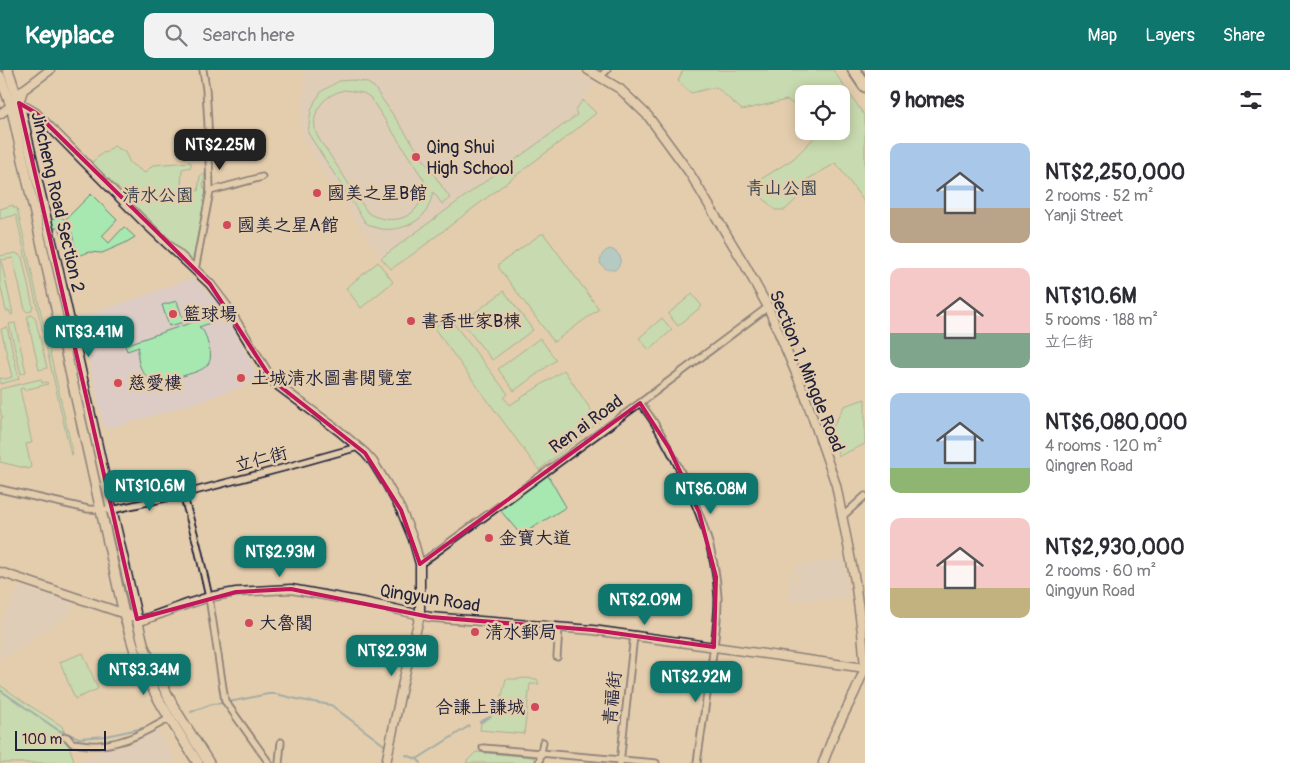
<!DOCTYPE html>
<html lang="en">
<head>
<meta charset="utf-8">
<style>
  body { margin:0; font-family:Pangolin,"LXGW WenKai TC",sans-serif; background:#f2f2f3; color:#2b2b33; height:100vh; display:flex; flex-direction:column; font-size:19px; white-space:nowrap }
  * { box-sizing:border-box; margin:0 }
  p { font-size:16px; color:#7c7c81 }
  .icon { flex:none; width:28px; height:28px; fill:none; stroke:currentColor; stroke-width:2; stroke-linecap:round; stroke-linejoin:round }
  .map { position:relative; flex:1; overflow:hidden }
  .sheet { display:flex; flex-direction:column; background:#fff; width:425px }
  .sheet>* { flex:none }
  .buttons { position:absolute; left:795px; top:15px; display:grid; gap:10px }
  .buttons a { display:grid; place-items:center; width:55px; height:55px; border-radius:10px; background:#fff; box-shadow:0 2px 12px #0003; font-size:25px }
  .scale { position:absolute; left:15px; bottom:12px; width:91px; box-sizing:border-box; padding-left:5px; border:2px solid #22223b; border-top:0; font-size:14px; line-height:18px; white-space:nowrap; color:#22223b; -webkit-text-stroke:4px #e3cdad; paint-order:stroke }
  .price { position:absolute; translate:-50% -42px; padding:0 11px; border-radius:10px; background:#0f766e; color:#fff; font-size:16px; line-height:32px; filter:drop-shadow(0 1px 2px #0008) }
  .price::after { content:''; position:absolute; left:50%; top:30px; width:15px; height:11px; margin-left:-8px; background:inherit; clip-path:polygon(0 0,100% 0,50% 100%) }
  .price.active { background:#222; color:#fff }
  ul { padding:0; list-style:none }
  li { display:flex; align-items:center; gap:15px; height:125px; padding:0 25px }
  li span { display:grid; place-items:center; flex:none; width:140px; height:100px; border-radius:10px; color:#555 }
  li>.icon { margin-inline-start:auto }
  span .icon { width:60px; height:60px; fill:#fffc; stroke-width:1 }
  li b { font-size:21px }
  h2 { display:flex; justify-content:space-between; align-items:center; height:60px; padding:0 25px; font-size:21px }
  header { display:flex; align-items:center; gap:30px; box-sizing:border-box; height:70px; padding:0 25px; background:#0f766e; color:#fff }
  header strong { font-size:24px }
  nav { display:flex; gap:28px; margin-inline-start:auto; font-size:18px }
  .search { width:350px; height:45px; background:#f2f2f3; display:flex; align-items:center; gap:12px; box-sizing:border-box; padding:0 18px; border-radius:10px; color:#7c7c81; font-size:19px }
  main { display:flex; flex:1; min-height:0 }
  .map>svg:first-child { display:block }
  .built { fill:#dcccc5 }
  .green { fill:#a7e8b1; stroke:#648576; fill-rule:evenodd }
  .water { fill:#7cc6dc; stroke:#58849c }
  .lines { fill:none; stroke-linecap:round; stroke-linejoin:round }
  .stream { stroke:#58849c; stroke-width:2 }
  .minor-casing { stroke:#22223b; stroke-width:9 }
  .tertiary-casing { stroke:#22223b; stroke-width:11 }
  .secondary-casing { stroke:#22223b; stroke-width:12 }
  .motorway-casing { stroke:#22223b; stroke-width:15 }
  .minor { stroke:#e3cdad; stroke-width:5.5 }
  .tertiary { stroke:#e3cdad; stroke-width:8 }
  .secondary { stroke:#e3cdad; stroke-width:9 }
  .motorway { stroke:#e3cdad; stroke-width:11 }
  .marked { fill:none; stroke:#c2185b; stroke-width:4; stroke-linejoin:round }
  .poi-dot { fill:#d1495b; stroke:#e3cdad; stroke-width:2 }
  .labels { text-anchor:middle; stroke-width:5; stroke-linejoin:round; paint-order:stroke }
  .poi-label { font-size:18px; fill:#22223b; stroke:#e3cdad; text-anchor:start }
  .park-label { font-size:18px; fill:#36404d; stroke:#e3cdad }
  .street-label { font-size:18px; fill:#22223b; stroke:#e3cdad }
</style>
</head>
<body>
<header>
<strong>Keyplace</strong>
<div class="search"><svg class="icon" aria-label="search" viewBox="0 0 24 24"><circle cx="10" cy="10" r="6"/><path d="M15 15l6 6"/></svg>Search here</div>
<nav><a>Map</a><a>Layers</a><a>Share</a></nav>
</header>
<main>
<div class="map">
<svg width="865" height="693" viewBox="0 0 865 693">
  <rect width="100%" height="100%" fill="#e3cdad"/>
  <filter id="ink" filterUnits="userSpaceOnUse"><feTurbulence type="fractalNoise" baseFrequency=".02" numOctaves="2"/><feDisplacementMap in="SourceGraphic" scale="10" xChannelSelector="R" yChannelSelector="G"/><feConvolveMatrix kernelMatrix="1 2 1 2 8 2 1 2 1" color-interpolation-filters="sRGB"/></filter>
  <g filter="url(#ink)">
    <g class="built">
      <polygon points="305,0 573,0 596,14 575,40 578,45 498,102 381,188 304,73 302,67 301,57"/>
      <polygon points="193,208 223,238 260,310 202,331 117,356 104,358 80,248"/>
      <polygon points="843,488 849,528 791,532 788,497 800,519 794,496"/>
      <polygon points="19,516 75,533 68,545 12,583 0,590 0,553"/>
      <polygon points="156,659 177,693 75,693 104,679 127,675 137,671"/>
    </g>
    <g class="green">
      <polygon points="683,0 833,0 865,46 865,133 836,93 803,112 805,121 785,140 775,140 763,128 755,113 793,89 819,63 818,61 841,61 841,24 804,24 804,43 801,39 787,30 742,40 716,17 691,23 678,11"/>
      <path d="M351 10 366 12 374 17 450 128 442 134 433 122C431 130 429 138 424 144 410 160 381 165 365 152L308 63 311 41 315 31 322 21 339 11ZM345 20 363 23 370 27 424 110C424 117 424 123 421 130 412 152 387 154 368 143 355 124 343 104 330 85 326 78 318 70 316 62 310 41 325 24 345 20Z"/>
      <polygon points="583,30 596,43 573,62 413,184 391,199 381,188 498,102 577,45 575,40"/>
      <polygon points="114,76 125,82 130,93 145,103 153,95 191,92 191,97 182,99 181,119 186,120 186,126 192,126 193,121 198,121 200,106 205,104 203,115 206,122 193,191 170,171 91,93 104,82 105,83"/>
      <polygon points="91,124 117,150 102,166 109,173 124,157 135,167 125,173 102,183 89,182 71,188 66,185 76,182 72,163 62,166 59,157 52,159 51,151 59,145 65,150"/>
      <polygon points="13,135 14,138 17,138 73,384 71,385 16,145 0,149 0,139"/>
      <polygon points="541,164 544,164 599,239 554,272 499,198 499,194"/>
      <polygon points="16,183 22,187 33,237 31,241 27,242 25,240 13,188 1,190 13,244 11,245 10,241 6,241 0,213 0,186"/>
      <polygon points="378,192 393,212 361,238 346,218"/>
      <polygon points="504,221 533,260 492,290 465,256 465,250"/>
      <polygon points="692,224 702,236 678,256 668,244"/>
      <polygon points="177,231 184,252 169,256 162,235"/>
      <polygon points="32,245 35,247 47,298 39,300 27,247 28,246"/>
      <polygon points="448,246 508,324 504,328 510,335 564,300 599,352 539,400 434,258"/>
      <path d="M208 247 210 253 199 257C205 261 206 267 208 274 215 293 207 299 189 304 180 307 171 310 163 312 145 314 134 292 139 277L127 281 125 275Z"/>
      <polygon points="662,248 672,260 649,280 639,268"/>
      <polygon points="15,253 26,302 21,304 9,254"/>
      <polygon points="7,257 19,309 0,314 0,308 5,309 12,307 1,259"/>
      <polygon points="540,268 556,290 514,321 498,299"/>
      <polygon points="41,309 42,313 47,312 48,314 24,320 23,318 20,319 32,373 26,374 31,397 29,399 0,392 0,350 2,349 0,338 0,319"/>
      <polygon points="865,329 865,374 839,386 831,361 844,336"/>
      <polygon points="547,404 566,437 521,465 500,440"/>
      <polygon points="83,583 98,619 75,629 60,592"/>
      <path d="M523 608 537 609 539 614H530L524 664 480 660 481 653C500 644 501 628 506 609H519Z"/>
      <polygon points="0,615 24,632 62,656 75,693 0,693"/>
      <polygon points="476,682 533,687 535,691 535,693 466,693 467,691"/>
    </g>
    <path class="water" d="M610 179C622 183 624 192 615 200 608 200 604 199 600 193 601 185 603 181 610 179Z"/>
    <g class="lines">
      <g class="stream">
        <polyline points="0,620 58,660 79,668 106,666 148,657"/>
        <polyline points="229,632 268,624 276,624 301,630 331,635 384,675"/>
        <polyline points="191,642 212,634 224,633"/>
        <polyline points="480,652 490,647 497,637"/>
        <polyline points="406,685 417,689 421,693"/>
        <polyline points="417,689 469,656"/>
      </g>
      <g class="minor-casing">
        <g id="minor">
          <polyline points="600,7 607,0"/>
          <polyline points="210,121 262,107"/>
          <polyline points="195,200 210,121 208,53 206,19 203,0"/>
          <path d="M640 333C654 350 664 369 674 388 696 432 716 478 718 528 718 553 714 578 710 603 706 633 701 663 697 693"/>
          <polyline points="0,419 88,439 112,440 183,424 283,398 358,377"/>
          <polyline points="183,424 197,474 209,527 225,631 269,693"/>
          <polyline points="843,446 865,426"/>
          <polyline points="420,494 640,333 768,237"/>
          <polyline points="557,587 559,557"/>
          <path d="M65 667H67L72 673C82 674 91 676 100 675 126 673 147 661 170 648"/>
          <polyline points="483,678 656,693"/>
          <polyline points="279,693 281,672"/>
          <polyline points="539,693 543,672"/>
          <polyline points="620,693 634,565"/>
        </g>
      </g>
      <g class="tertiary-casing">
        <g id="tertiary">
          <polyline points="588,0 620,19 648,46 689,102 745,195 768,237 803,320 836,415 855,511 862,562 865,598 855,622 834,664 823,693"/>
          <polyline points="19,33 36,43 142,150 210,214 226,235 272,310 280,317 339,361 365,383 373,392 386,413 401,440 413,469 420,494 420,545 403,612 386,693"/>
          <polyline points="19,33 23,20 50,0"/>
          <polyline points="0,44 11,36 14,35"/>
          <polyline points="0,502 143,550 187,534 209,527 236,522 291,519 368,533 430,547 593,560 865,598"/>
        </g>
      </g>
      <g class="secondary-casing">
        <g id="secondary">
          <polyline points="8,0 19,33 57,195 110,432 137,549 144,577 154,598 173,636 209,693"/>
          <path d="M0 6 11 36 124 544C128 557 131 569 135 581 151 621 175 657 198 693"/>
        </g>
      </g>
      <g class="motorway-casing">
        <polyline id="motorway" points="854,0 865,16"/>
      </g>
      <use href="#minor" class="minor"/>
      <use href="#tertiary" class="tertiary"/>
      <use href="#secondary" class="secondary"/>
      <use href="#motorway" class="motorway"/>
    </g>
  </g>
  <path d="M0 0H865V693H0ZM19 33 36 43 210 214 272 310 365 383 401 440 420 494 640 333 669 378 699 442 716 507 714 577 593 560 430 547 291 519 236 522 137 549Z" fill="#e3cdad" fill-opacity=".55" fill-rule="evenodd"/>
  <path class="marked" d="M19 33 36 43 210 214 272 310 365 383 401 440 420 494 640 333 669 378 699 442 716 507 714 577 593 560 430 547 291 519 236 522 137 549Z"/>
  <g class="poi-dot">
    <circle cx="416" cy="87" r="5"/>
    <circle cx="317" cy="123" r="5"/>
    <circle cx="227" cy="155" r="5"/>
    <circle cx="173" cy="244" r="5"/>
    <circle cx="411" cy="251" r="5"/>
    <circle cx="241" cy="308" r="5"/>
    <circle cx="118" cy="313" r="5"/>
    <circle cx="489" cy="468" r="5"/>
    <circle cx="249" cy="553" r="5"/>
    <circle cx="475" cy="562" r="5"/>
    <circle cx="535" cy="637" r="5"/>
  </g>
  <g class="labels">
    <g class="poi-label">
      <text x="426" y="83">Qing Shui<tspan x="426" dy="21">High School</tspan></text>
      <text x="327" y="129">國美之星B館</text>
      <text x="237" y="161">國美之星A館</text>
      <text x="183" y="250">籃球場</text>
      <text x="421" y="257">書香世家B棟</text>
      <text x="251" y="314">土城清水圖書閱覽室</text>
      <text x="128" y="319">慈愛樓</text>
      <text x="499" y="474">金寶大道</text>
      <text x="259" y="559">大魯閣</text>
      <text x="485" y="568">清水郵局</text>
      <text x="525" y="643" text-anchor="end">合謙上謙城</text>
    </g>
    <g class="park-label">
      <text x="782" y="124">青山公園</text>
      <text x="158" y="131">清水公園</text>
    </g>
    <g class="street-label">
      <text transform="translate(58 132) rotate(77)" y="6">Jincheng Road Section 2</text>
      <text transform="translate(807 301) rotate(68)" y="6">Section 1, Mingde Road</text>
      <text transform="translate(586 354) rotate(-36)" y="6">Ren ai Road</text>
      <text transform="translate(261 389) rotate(-15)" y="6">立仁街</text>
      <text transform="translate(430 528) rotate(9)" y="6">Qingyun Road</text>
      <text transform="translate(612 628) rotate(-84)" y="6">青福街</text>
    </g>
  </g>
</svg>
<div class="buttons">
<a><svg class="icon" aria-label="locate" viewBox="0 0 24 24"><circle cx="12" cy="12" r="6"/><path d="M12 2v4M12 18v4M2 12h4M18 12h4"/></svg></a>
</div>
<div class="scale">100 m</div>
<b class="price active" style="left:220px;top:101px">NT$2.25M</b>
<b class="price" style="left:89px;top:288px">NT$3.41M</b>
<b class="price" style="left:150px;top:442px">NT$10.6M</b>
<b class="price" style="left:711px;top:445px">NT$6.08M</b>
<b class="price" style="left:280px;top:508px">NT$2.93M</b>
<b class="price" style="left:645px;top:556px">NT$2.09M</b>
<b class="price" style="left:392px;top:607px">NT$2.93M</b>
<b class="price" style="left:144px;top:626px">NT$3.34M</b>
<b class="price" style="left:696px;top:633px">NT$2.92M</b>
</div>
<section class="sheet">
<h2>9 homes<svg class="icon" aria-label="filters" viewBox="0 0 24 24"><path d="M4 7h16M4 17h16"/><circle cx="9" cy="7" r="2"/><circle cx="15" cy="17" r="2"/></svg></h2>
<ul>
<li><span style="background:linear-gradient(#a9c7e8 65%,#b9a48a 0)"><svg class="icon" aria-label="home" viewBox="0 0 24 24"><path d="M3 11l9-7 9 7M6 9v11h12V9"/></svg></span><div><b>NT$2,250,000</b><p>2 rooms · 52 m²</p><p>Yanji Street</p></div></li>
<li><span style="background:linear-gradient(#f6c9c9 65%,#7fa58c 0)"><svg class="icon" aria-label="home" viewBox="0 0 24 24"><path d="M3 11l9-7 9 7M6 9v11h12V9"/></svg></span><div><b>NT$10.6M</b><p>5 rooms · 188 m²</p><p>立仁街</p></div></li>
<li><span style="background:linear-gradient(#a9c7e8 75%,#8fb573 0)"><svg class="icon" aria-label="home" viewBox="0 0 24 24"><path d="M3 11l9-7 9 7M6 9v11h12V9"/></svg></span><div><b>NT$6,080,000</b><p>4 rooms · 120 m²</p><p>Qingren Road</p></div></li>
<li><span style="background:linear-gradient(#f6c9c9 70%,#c2b280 0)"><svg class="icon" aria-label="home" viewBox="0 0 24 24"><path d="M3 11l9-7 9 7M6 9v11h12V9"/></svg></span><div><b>NT$2,930,000</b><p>2 rooms · 60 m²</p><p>Qingyun Road</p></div></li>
</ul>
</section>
</main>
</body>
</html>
